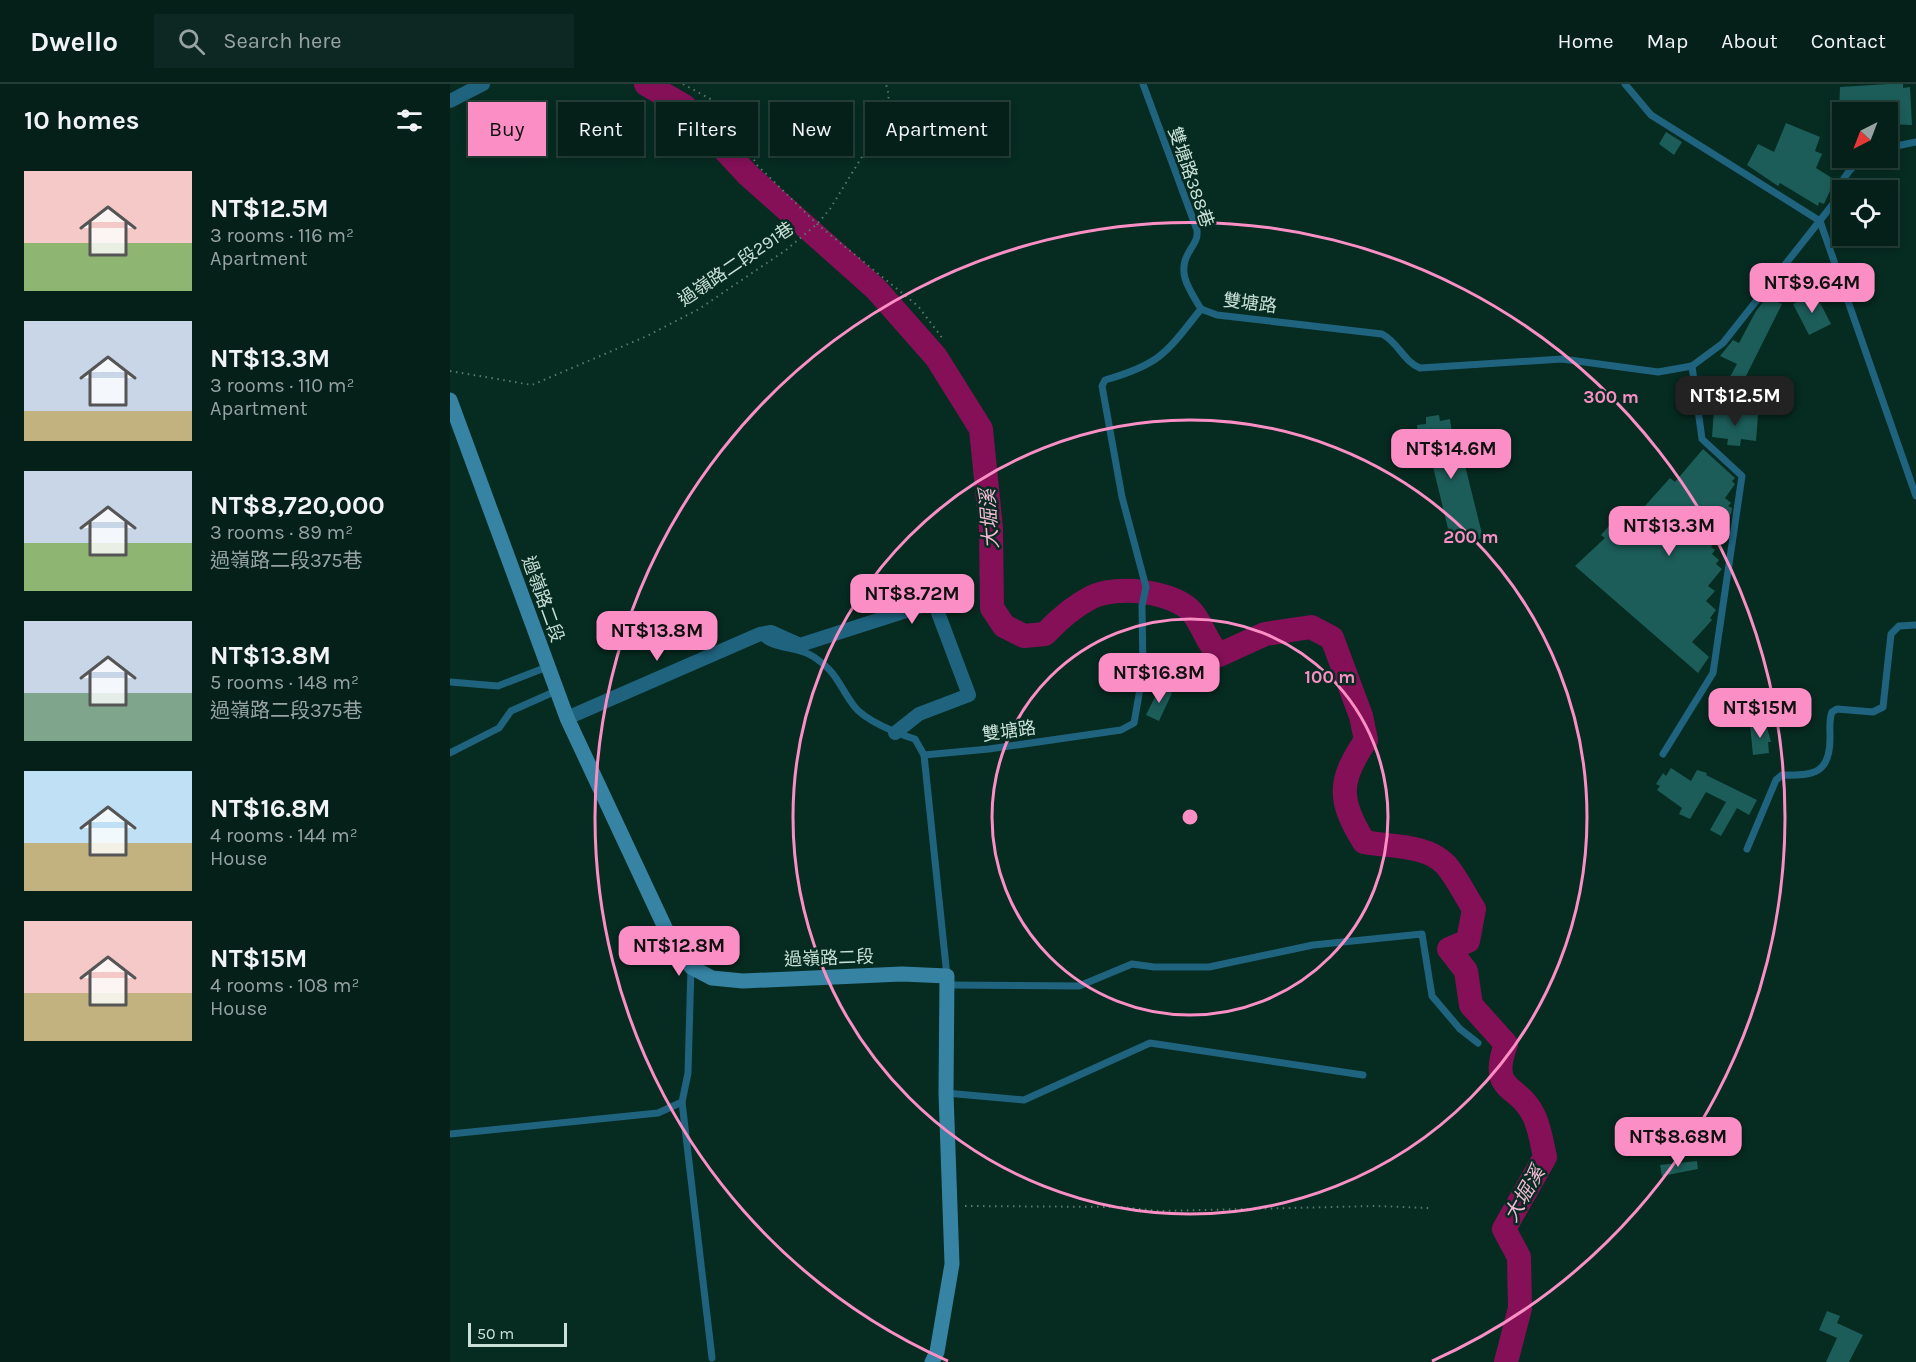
<!DOCTYPE html>
<html lang="en">
<head>
<meta charset="utf-8">
<style>
  body { margin:0; font-family:Karla,"Noto Sans TC",sans-serif; background:#0d2822; color:#f1f3f6; height:100vh; display:flex; flex-direction:column; font-size:22px; white-space:nowrap }
  * { box-sizing:border-box; margin:0 }
  p { font-size:20px; color:#97a3a2 }
  .icon { flex:none; width:33px; height:33px; fill:none; stroke:currentColor; stroke-width:2; stroke-linecap:round; stroke-linejoin:round }
  .map { position:relative; flex:1; overflow:hidden }
  .panel { display:flex; flex-direction:column; background:#042019; width:450px }
  .panel>* { flex:none }
  .guide { position:absolute; left:18px; top:18px; width:570px; height:54px; display:flex; gap:12px }
  .needle { width:39px; rotate:222deg }
  .fabs { position:absolute; left:1382px; top:18px; display:grid; gap:12px }
  .fabs a { display:grid; place-items:center; width:66px; height:66px; border-radius:0px; background:#042019; box-shadow:0 3px 9px #0003,0 0 0 2px #253e38; font-size:30px }
  .scale { position:absolute; left:18px; bottom:15px; width:99px; box-sizing:border-box; padding-left:6px; border:3px solid #c8e0d6; border-top:0; font-size:16px; line-height:21px; white-space:nowrap; color:#c8e0d6; -webkit-text-stroke:4px #062b21; paint-order:stroke }
  .price { position:absolute; translate:-50% -51px; padding:0 14px; border-radius:12px; background:#fb8fc5; color:#111; font-size:20px; line-height:39px; filter:drop-shadow(0 2px 3px #0008) }
  .price::after { content:''; position:absolute; left:50%; top:36px; width:18px; height:14px; margin-left:-9px; background:inherit; clip-path:polygon(0 0,100% 0,50% 100%) }
  .price.selected { background:#222; color:#fff }
  ul { padding:0; list-style:none }
  li { display:flex; align-items:center; gap:18px; height:150px; padding:0 24px }
  li span { display:grid; place-items:center; flex:none; width:168px; height:120px; border-radius:0px; color:#555 }
  li>.icon { margin-inline-start:auto }
  span .icon { width:72px; height:72px; fill:#fffc; stroke-width:1 }
  li b { font-size:26px }
  h2 { display:flex; justify-content:space-between; align-items:center; height:72px; padding:0 24px; font-size:26px }
  .pill { padding:0 21px; border-radius:0px; background:#042019; box-shadow:0 3px 9px #0003,0 0 0 2px #253e38; font-size:21px; line-height:54px }
  .pill.selected { background:#fb8fc5; color:#111 }
  header { display:flex; align-items:center; gap:36px; box-sizing:border-box; height:84px; padding:0 30px; background:#042019; border-bottom:2px solid #253e38 }
  header strong { font-size:28px }
  nav { display:flex; gap:33px; margin-inline-start:auto; font-size:21px }
  .search { width:420px; height:54px; background:#0d2822; display:flex; align-items:center; gap:15px; box-sizing:border-box; padding:0 21px; border-radius:0px; color:#97a3a2; font-size:22px }
  main { display:flex; flex:1; min-height:0 }
  .map>svg:first-child { display:block }
  .lines { fill:none; stroke-linecap:round; stroke-linejoin:round }
  .river { stroke:#851058; stroke-width:24 }
  .building { fill:#1c5d59 }
  .path { stroke:#59796f; stroke-width:2; stroke-dasharray:1.5 4.5; stroke-linecap:butt }
  .lane { stroke:#1f637f; stroke-width:7 }
  .street { stroke:#1f637f; stroke-width:14 }
  .secondary { stroke:#3683a4; stroke-width:15 }
  .ring { fill:none; stroke:#fb8fc5; stroke-width:3 }
  .labels { text-anchor:middle; stroke-width:5; stroke-linejoin:round; paint-order:stroke }
  .street-label { font-size:18px; fill:#c8e0d6; stroke:#062b21 }
  .water-label { font-size:20px; font-style:italic; fill:#f3b8d3; stroke:#062b21 }
  .centre { fill:#fb8fc5; stroke:#062b21; stroke-width:3 }
  .ring-label { font-size:18px; text-anchor:middle; font-weight:bold; fill:#fb8fc5; stroke:#062b21; stroke-width:5; stroke-linejoin:round; paint-order:stroke }
</style>
</head>
<body>
<header>
<strong>Dwello</strong>
<div class="search"><svg class="icon" aria-label="search" viewBox="0 0 24 24"><circle cx="10" cy="10" r="6"/><path d="M15 15l6 6"/></svg>Search here</div>
<nav><a>Home</a><a>Map</a><a>About</a><a>Contact</a></nav>
</header>
<main>
<section class="panel">
<h2>10 homes<svg class="icon" aria-label="filters" viewBox="0 0 24 24"><path d="M4 7h16M4 17h16"/><circle cx="9" cy="7" r="2"/><circle cx="15" cy="17" r="2"/></svg></h2>
<ul>
<li><span style="background:linear-gradient(#f6c9c9 60%,#8fb573 0)"><svg class="icon" aria-label="home" viewBox="0 0 24 24"><path d="M3 11l9-7 9 7M6 9v11h12V9"/></svg></span><div><b>NT$12.5M</b><p>3 rooms · 116 m²</p><p>Apartment</p></div></li>
<li><span style="background:linear-gradient(#c9d6e8 75%,#c2b280 0)"><svg class="icon" aria-label="home" viewBox="0 0 24 24"><path d="M3 11l9-7 9 7M6 9v11h12V9"/></svg></span><div><b>NT$13.3M</b><p>3 rooms · 110 m²</p><p>Apartment</p></div></li>
<li><span style="background:linear-gradient(#c9d6e8 60%,#8fb573 0)"><svg class="icon" aria-label="home" viewBox="0 0 24 24"><path d="M3 11l9-7 9 7M6 9v11h12V9"/></svg></span><div><b>NT$8,720,000</b><p>3 rooms · 89 m²</p><p>過嶺路二段375巷</p></div></li>
<li><span style="background:linear-gradient(#c9d6e8 60%,#7fa58c 0)"><svg class="icon" aria-label="home" viewBox="0 0 24 24"><path d="M3 11l9-7 9 7M6 9v11h12V9"/></svg></span><div><b>NT$13.8M</b><p>5 rooms · 148 m²</p><p>過嶺路二段375巷</p></div></li>
<li><span style="background:linear-gradient(#bfe0f5 60%,#c2b280 0)"><svg class="icon" aria-label="home" viewBox="0 0 24 24"><path d="M3 11l9-7 9 7M6 9v11h12V9"/></svg></span><div><b>NT$16.8M</b><p>4 rooms · 144 m²</p><p>House</p></div></li>
<li><span style="background:linear-gradient(#f6c9c9 60%,#c2b280 0)"><svg class="icon" aria-label="home" viewBox="0 0 24 24"><path d="M3 11l9-7 9 7M6 9v11h12V9"/></svg></span><div><b>NT$15M</b><p>4 rooms · 108 m²</p><p>House</p></div></li>
</ul>
</section>
<div class="map">
<svg width="1466" height="1278" viewBox="0 0 1466 1278">
  <rect width="100%" height="100%" fill="#062b21"/>
  <g class="lines">
    <path class="river" d="M196 0 234 22 298 91 426 205 486 273 531 345 541 445 542 524 554 542 574 552 595 550C609 535 624 522 642 513 667 501 723 507 742 528 753 541 756 558 769 571L815 550 861 543 882 554 911 632 916 656C888 697 888 716 914 758 939 763 977 760 996 781 1007 794 1015 811 1024 825L1018 857 999 865 1016 887 1021 921 1056 960C1038 1010 1069 999 1084 1032 1090 1044 1092 1060 1095 1073L1054 1145 1069 1173 1070 1224 1056 1278"/>
  </g>
  <g class="building">
    <polygon points="1439,0 1453,0 1453,4 1460,3 1462,41 1437,40 1437,28 1389,28 1390,3"/>
    <polygon points="1336,39 1370,53 1365,67 1372,70 1366,84 1385,96 1374,120 1369,118 1368,122 1330,99 1328,102 1297,81 1308,60 1324,68"/>
    <polygon points="1216,48 1232,58 1224,71 1209,60"/>
    <polygon points="1365,209 1381,240 1359,251 1343,220"/>
    <polygon points="1317,213 1332,220 1292,300 1280,293 1287,280 1270,272 1283,256 1289,259 1306,227"/>
    <polygon points="1264,325 1308,331 1306,357 1291,355 1290,362 1277,361 1278,355 1262,353"/>
    <polygon points="989,331 990,337 1000,335 1004,363 1010,361 1033,454 1002,461 978,362 970,363 967,341 976,340 976,333"/>
    <polygon points="1253,365 1285,394 1282,397 1285,400 1275,414 1281,419 1278,422 1282,424 1281,430 1273,439 1278,444 1261,463 1265,466 1262,470 1269,476 1266,480 1272,485 1258,502 1265,507 1256,517 1266,526 1260,534 1262,536 1242,558 1259,573 1248,589 1125,482 1155,454 1151,451 1166,434 1173,440 1183,429 1186,432 1220,394 1225,398"/>
    <polygon points="710,603 722,609 709,637 696,631"/>
    <polygon points="1316,640 1321,658 1318,658 1319,669 1303,671 1300,641"/>
    <polygon points="1221,684 1241,697 1247,686 1257,689 1256,691 1307,716 1299,731 1287,724 1271,752 1260,746 1276,718 1256,708 1240,735 1229,730 1232,724 1207,706 1210,702 1206,700 1213,689 1216,692"/>
    <polygon points="1247,1077 1248,1085 1212,1092 1210,1081"/>
    <polygon points="1377,1227 1390,1232 1387,1239 1413,1251 1399,1278 1376,1278 1387,1254 1369,1246"/>
  </g>
  <g class="lines">
    <g class="path">
      <polyline points="233,0 275,23 307,81 367,140 468,222 493,255"/>
      <polyline points="0,287 82,301 197,252 249,225 336,166 367,140 380,125 429,45 439,12 436,0"/>
      <polyline points="515,1122 670,1123 710,1127 926,1122 980,1124"/>
    </g>
    <g class="lane">
      <path d="M693 0 747 146C748 156 744 159 739 168 726 189 740 206 751 225"/>
      <polyline points="1175,0 1201,31 1370,137"/>
      <polyline points="1437,64 1466,58"/>
      <polyline points="1370,137 1466,412"/>
      <path d="M310 551C323 567 347 561 364 573 389 590 388 601 404 622 414 636 448 650 465 655L474 671 497 892"/>
      <polyline points="0,598 48,602 97,583"/>
      <polyline points="0,669 49,644 61,627 106,607"/>
      <polyline points="1213,670 1263,589 1292,392 1252,355 1242,282"/>
      <path d="M474 671 539 665 671 646 684 639 693 588 692 522 696 503 672 413 652 302 655 296C711 280 716 269 751 225L767 231 932 250C949 259 953 277 970 284L1112 275 1208 288 1242 282 1273 259 1383 120C1390 100 1396 85 1415 74"/>
      <path d="M1297 765 1326 696 1332 691C1365 692 1381 689 1380 651 1380 643 1379 635 1382 628L1387 625 1423 628 1433 623 1441 550 1449 542 1466 541"/>
      <polyline points="498,901 629,902 682,880 704,883 759,883 863,861 972,850 982,912 1010,945 1028,959"/>
      <polyline points="496,1009 574,1016 700,959 913,991"/>
      <polyline points="232,1018 262,1274"/>
      <polyline points="0,1050 208,1029 232,1018 238,989 241,883"/>
    </g>
    <g class="street">
      <polyline points="0,17 33,0"/>
      <polyline points="117,634 310,550 321,548 350,561 484,518 519,611 469,630 445,649"/>
    </g>
    <polyline class="secondary" points="0,316 117,634 218,850 241,883 262,894 293,897 452,890 497,892 496,1009 502,1180 487,1268 482,1278"/>
  </g>
  <g class="ring">
    <circle cx="740" cy="733" r="198"/>
    <circle cx="740" cy="733" r="397"/>
    <path d="M498 1277A595 595 0 1 1 982 1277"/>
  </g>
  <g class="labels">
    <g class="street-label">
      <text transform="translate(741 93) rotate(71)" y="6">雙塘路388巷</text>
      <text transform="translate(286 180) rotate(-34)" y="6">過嶺路二段291巷</text>
      <text transform="translate(800 219) rotate(7)" y="6">雙塘路</text>
      <text transform="translate(93 515) rotate(70)" y="6">過嶺路二段</text>
      <text transform="translate(559 647) rotate(-8)" y="6">雙塘路</text>
      <text transform="translate(379 874) rotate(-2)" y="6">過嶺路二段</text>
    </g>
    <g class="water-label">
      <text transform="translate(539 435) rotate(-94)" y="7">大堀溪</text>
      <text transform="translate(1074 1110) rotate(-60)" y="7">大堀溪</text>
    </g>
  </g>
  <circle cx="740" cy="733" r="9" class="centre"/>
  <g class="ring-label">
    <text x="1161" y="319">300 m</text>
    <text x="1021" y="459">200 m</text>
    <text x="880" y="599">100 m</text>
  </g>
</svg>
<div class="fabs">
<a><svg class="needle" viewBox="-14 -14 28 28"><path d="M0-13l5 13h-10z" fill="#e53935"/><path d="M0 13l5-13h-10z" fill="#97a3a2"/></svg></a>
<a><svg class="icon" aria-label="locate" viewBox="0 0 24 24"><circle cx="12" cy="12" r="6"/><path d="M12 2v4M12 18v4M2 12h4M18 12h4"/></svg></a>
</div>
<div class="scale">50 m</div>
<b class="price" style="left:1362px;top:230px">NT$9.64M</b>
<b class="price selected" style="left:1285px;top:343px">NT$12.5M</b>
<b class="price" style="left:1001px;top:396px">NT$14.6M</b>
<b class="price" style="left:1219px;top:473px">NT$13.3M</b>
<b class="price" style="left:462px;top:541px">NT$8.72M</b>
<b class="price" style="left:207px;top:578px">NT$13.8M</b>
<b class="price" style="left:709px;top:620px">NT$16.8M</b>
<b class="price" style="left:1310px;top:655px">NT$15M</b>
<b class="price" style="left:229px;top:893px">NT$12.8M</b>
<b class="price" style="left:1228px;top:1084px">NT$8.68M</b>
<div class="guide">
<a class="pill selected">Buy</a>
<a class="pill">Rent</a>
<a class="pill">Filters</a>
<a class="pill">New</a>
<a class="pill">Apartment</a>
</div>
</div>
</main>
</body>
</html>
